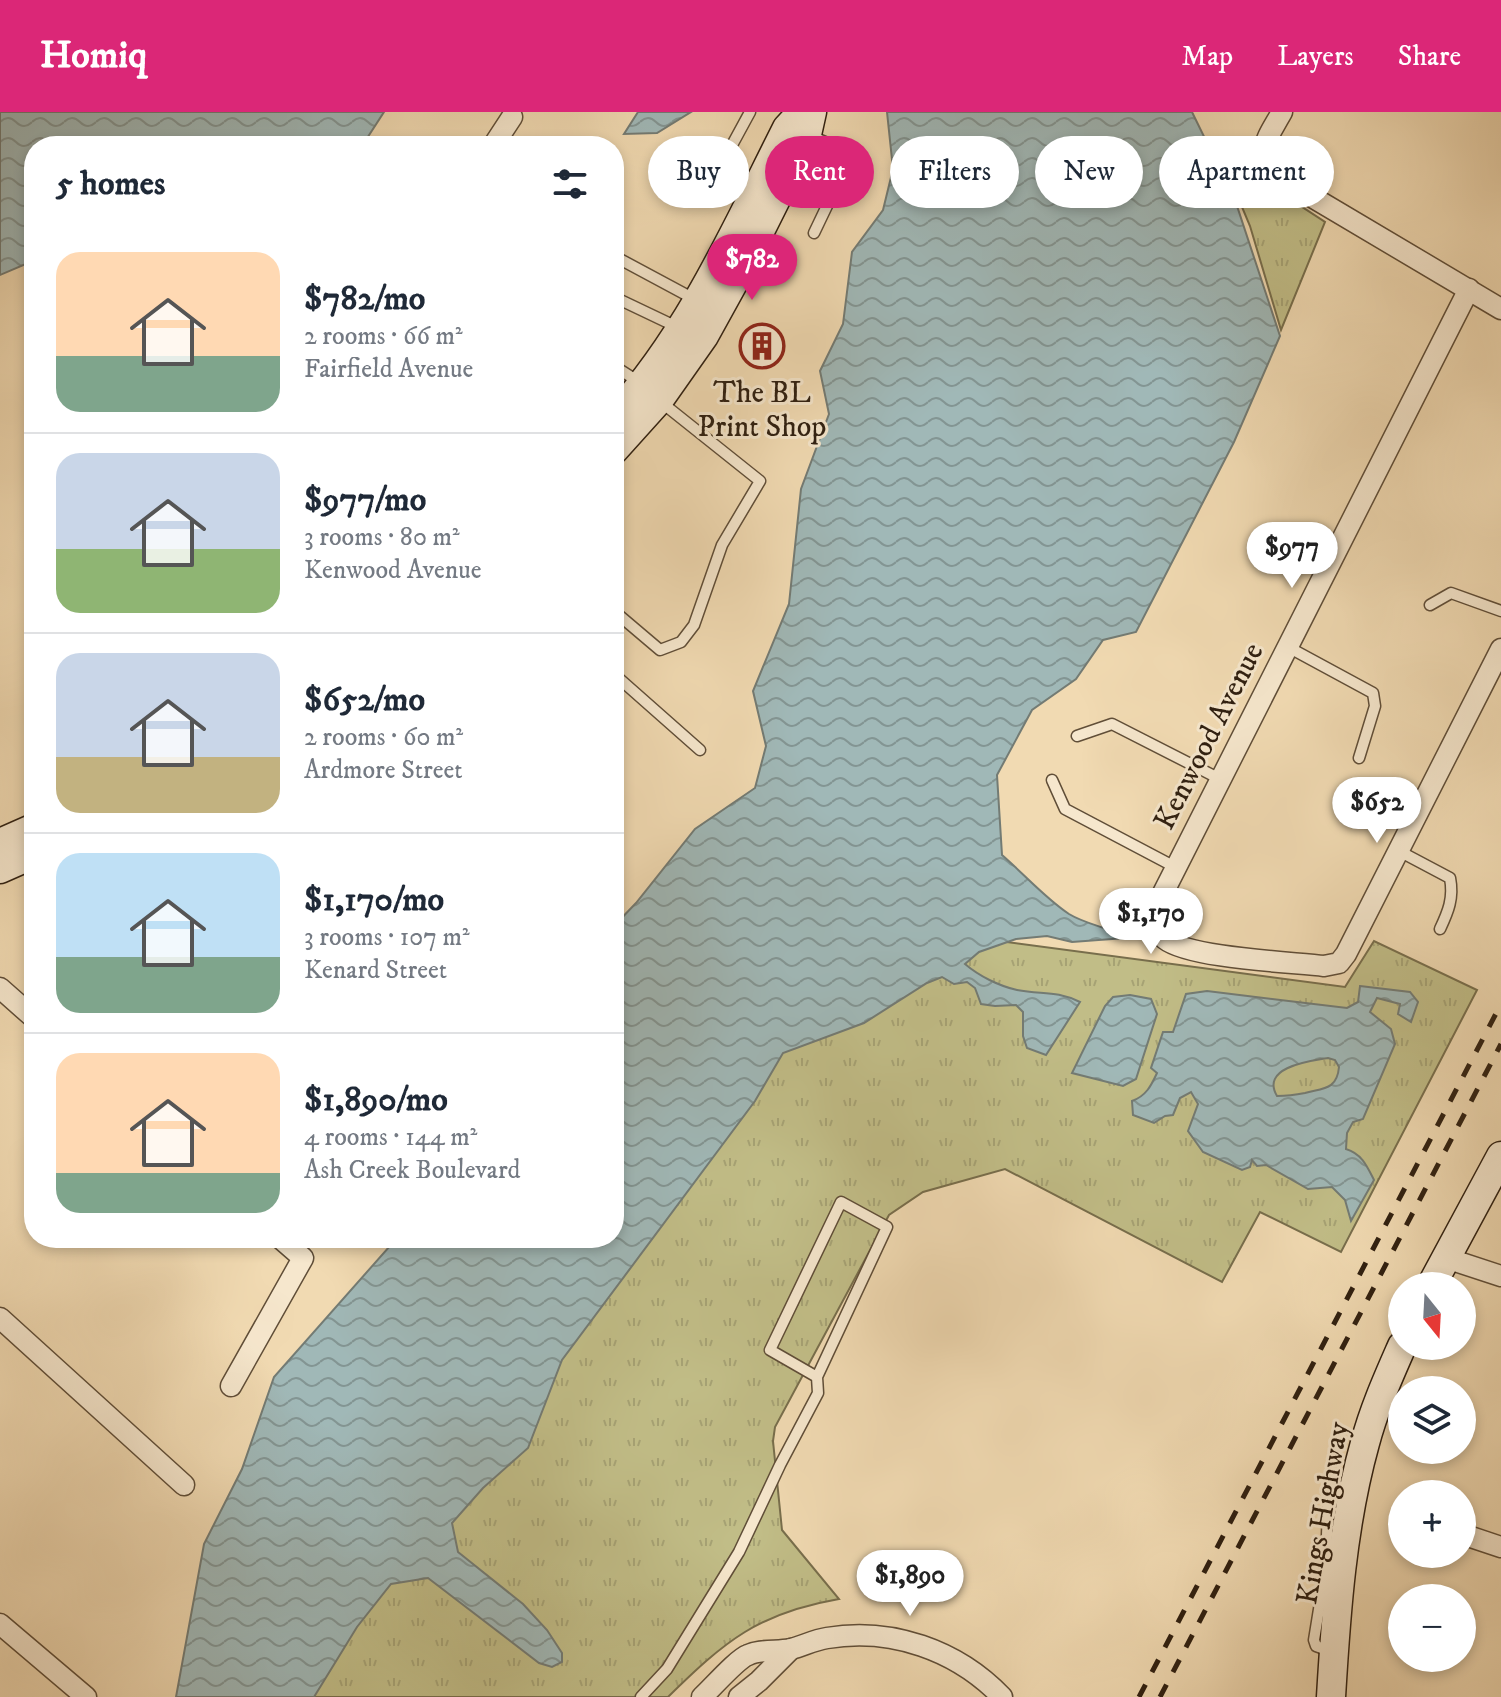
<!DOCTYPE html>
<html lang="en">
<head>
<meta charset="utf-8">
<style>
  body { margin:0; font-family:"IM FELL DW Pica",serif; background:#f6f6f7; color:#1f2937; height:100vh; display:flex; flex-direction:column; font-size:30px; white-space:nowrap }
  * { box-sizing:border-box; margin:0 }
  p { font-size:26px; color:#747a83 }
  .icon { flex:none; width:44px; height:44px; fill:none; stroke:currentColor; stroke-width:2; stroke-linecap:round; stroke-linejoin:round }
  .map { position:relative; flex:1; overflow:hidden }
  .drawer { position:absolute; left:24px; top:24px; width:600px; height:1112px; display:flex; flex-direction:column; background:#fff; border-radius:32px; box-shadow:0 4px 12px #0003 }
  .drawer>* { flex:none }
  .top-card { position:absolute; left:648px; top:24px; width:732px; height:72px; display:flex; gap:16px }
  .needle { width:52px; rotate:162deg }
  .tools { position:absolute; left:1388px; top:1160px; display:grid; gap:16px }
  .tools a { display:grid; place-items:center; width:88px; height:88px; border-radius:50%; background:#fff; box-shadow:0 4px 12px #0003; font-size:40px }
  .price { position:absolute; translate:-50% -68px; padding:0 18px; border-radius:28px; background:#fff; color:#222; font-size:26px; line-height:52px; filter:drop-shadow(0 2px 4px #0008) }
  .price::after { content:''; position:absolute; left:50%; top:48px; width:24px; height:18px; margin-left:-12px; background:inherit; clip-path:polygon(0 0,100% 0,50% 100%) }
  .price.active { background:#db2777; color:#fff }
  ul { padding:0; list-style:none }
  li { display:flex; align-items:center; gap:24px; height:200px; padding:0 32px }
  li+li { border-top:2px solid #e0e1e3 }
  li span { display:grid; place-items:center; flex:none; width:224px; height:160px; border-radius:24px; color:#555 }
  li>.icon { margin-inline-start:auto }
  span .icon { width:96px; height:96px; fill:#fffc; stroke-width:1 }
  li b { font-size:34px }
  h2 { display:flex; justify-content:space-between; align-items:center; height:96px; padding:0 32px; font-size:34px }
  .pill { padding:0 28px; border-radius:36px; background:#fff; box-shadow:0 4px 12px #0003; font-size:28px; line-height:72px }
  .pill.active { background:#db2777; color:#fff }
  header { display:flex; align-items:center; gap:48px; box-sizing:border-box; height:112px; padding:0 40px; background:#db2777; color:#fff }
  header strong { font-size:38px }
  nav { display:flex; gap:44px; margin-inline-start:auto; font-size:28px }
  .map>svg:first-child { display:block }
  .park { fill:url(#park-tufts); stroke:#786e4c; stroke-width:2 }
  .water { fill:url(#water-waves); stroke:#737b74; stroke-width:2; fill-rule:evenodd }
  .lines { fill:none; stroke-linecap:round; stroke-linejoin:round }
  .lane-casing { stroke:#604e38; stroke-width:13 }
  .street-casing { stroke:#604e38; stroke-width:23 }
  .secondary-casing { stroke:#2f1f10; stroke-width:31 }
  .lane { stroke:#f6e7cd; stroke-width:10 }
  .street { stroke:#f6e7cd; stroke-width:20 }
  .secondary { stroke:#f6e7cd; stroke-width:28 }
  .rail { stroke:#2f1f10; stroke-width:5; stroke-dasharray:14 14; stroke-linecap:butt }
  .labels { text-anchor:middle; stroke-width:6; stroke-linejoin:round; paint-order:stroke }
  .poi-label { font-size:30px; fill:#2f1f10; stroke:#f6e7cd }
  .street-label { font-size:30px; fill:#2f1f10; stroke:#f6e7cd }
</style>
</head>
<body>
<header>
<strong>Homiq</strong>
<nav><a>Map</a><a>Layers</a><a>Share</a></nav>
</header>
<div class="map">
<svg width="1501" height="1585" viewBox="0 0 1501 1585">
  <defs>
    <pattern id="park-tufts" width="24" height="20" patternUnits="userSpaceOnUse" patternTransform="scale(2)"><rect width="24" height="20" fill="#c1bd87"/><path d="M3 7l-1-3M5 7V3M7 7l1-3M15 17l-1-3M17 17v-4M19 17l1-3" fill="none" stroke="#a6a274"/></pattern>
    <pattern id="water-waves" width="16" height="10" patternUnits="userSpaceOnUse" patternTransform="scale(2)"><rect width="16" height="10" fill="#a0b8b7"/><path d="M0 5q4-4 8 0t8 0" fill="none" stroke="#839593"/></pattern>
  </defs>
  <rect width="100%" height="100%" fill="#f1dab2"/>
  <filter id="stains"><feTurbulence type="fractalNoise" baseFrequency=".0025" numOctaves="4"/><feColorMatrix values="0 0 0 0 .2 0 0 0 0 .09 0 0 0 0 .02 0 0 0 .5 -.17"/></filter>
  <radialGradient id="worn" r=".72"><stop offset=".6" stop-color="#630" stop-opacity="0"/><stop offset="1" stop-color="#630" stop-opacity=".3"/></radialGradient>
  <g class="park">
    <polygon points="1247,46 1264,70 1325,110 1281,218 1250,114 1229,64"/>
    <path d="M931 820 1345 875 1374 829 1477 878 1341 1140 1260 1100 1222 1170 1005 1057 923 1080 889 1103 775 1315 773 1329 782 1418 839 1487C758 1501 725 1529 668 1585H227L614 1126V1068Z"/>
  </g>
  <g class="water">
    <polygon points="0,0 384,0 362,34 34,34 34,160 28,151 0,163"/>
    <polygon points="638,0 691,0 657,21 624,22"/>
    <path d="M887 0H1192L1235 88 1280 224 1234 330 1136 520 1103 528 1076 567 1032 598 997 663 1002 743C1024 762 1045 786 1069 802 1087 813 1109 815 1126 826L1072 830 1047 824 1016 827 979 840 965 852C979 864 999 874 1017 878 1042 883 1055 878 1080 890L1046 943 1027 936 1023 924V900L1016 893 995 894 981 892 975 876 967 870 954 872 942 865 927 871 864 911 783 941 755 989 562 1248 528 1336 483 1376 452 1411 458 1440 523 1492 547 1518 562 1541V1550L552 1555 539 1551 428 1466 391 1472 357 1515 314 1585H176L204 1432 242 1357 274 1265 397 1126H614V814L636 791 695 717 755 676 766 634 753 579 789 492 801 377 829 302 820 259 843 212 852 140 883 98 893 57Z"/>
    <path d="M1360 874 1410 880 1418 890 1411 910 1398 902 1400 892 1377 886 1370 900 1391 917 1395 932 1363 1007 1353 1010 1347 1021 1346 1037C1362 1042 1367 1054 1374 1068L1351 1109 1345 1088 1332 1075 1308 1077 1266 1053 1257 1054 1252 1048 1250 1055 1242 1058 1203 1040 1188 1019 1198 992 1191 980 1180 986 1173 1003 1165 1004 1154 1011 1133 1003 1132 989C1146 984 1151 974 1157 961L1151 956 1163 920H1173L1186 882 1207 879 1347 896 1358 890ZM1328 946 1335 948 1339 955C1337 978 1323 976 1305 981 1295 983 1288 984 1277 984 1260 955 1310 949 1328 946Z"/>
    <polygon points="1130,883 1151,887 1157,902 1136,967 1123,974 1072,961 1105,894 1113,885"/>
  </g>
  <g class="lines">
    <g class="lane-casing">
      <g id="lane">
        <polyline points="809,23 834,34 846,45 846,54 814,121"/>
        <polyline points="749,85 729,74 721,63 725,46 750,0"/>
        <polyline points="614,144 696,188"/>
        <polyline points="614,185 677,215"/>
        <polyline points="614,254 639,270"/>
        <polyline points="1430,493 1451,481 1501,499"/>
        <polyline points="614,499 660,538 681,530 694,513 722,433 760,369 661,290"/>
        <polyline points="1288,535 1373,581 1375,594 1359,646"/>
        <polyline points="614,562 700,638"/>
        <polyline points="1077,624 1112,612 1220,667"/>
        <polyline points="1052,668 1065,697 1175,755"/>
        <path d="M1399 739 1450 766C1454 786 1448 800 1440 817"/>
        <polyline points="1333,1540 1316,1534 1314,1528 1326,1454 1328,1393 1342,1375 1350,1375"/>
        <polyline points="641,1585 667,1557 739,1440 780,1353 818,1281 817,1265 887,1115 841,1090 770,1238 817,1265"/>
      </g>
    </g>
    <g class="street-casing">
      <g id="street">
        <path d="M1282 0C1267 27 1253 40 1280 66L1501 197"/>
        <polyline points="493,34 512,5"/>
        <path d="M1469 177 1154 799C1155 810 1156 820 1165 827 1189 846 1290 850 1324 854L1339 851 1346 842 1501 537"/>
        <polyline points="0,876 34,906"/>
        <polyline points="1446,1146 1501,1164"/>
        <polyline points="0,1206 184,1373"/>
        <polyline points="231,1274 303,1146 280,1126"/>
        <polyline points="1462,1422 1501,1435"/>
        <polyline points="0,1512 86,1585"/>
        <path d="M702 1585C712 1576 737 1547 748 1543 760 1537 778 1540 791 1537 803 1534 814 1528 827 1526 891 1515 957 1538 1002 1585"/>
        <polyline points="739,1585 759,1569 791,1537"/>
      </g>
    </g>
    <g class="secondary-casing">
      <g id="secondary">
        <path d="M614 305C691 220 736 117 787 16L802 0"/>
        <polyline points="614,338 659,288 704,224 741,157 806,27 812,0"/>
        <polyline points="0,731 34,716"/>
        <polyline points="0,757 34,742"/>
        <polyline points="1431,1174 1501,1044"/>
        <path d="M1331 1585C1336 1501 1342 1413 1365 1331 1374 1297 1388 1266 1402 1234"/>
      </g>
    </g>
    <use href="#lane" class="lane"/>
    <use href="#street" class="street"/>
    <use href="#secondary" class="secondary"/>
    <g class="rail">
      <polyline points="1139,1585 1501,892"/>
      <polyline points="1160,1585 1501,932"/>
    </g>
  </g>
  <defs>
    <g id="building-ring" transform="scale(2.3)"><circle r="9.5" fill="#f6e7cd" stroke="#8f2418" stroke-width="1.5"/><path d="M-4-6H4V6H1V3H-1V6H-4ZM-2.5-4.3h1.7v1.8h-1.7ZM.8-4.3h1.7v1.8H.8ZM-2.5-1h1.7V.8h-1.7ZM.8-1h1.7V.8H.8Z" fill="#8f2418"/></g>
  </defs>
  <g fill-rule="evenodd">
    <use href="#building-ring" x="762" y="234"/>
  </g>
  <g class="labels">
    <g class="poi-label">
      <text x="762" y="290">The BL<tspan x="762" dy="34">Print Shop</tspan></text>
    </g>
    <g class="street-label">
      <text transform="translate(1208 624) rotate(-63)" y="10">Kenwood Avenue</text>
      <text transform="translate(1322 1401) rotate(-80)" y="10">Kings Highway</text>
    </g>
  </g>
  <rect width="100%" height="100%" filter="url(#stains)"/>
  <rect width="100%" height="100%" fill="url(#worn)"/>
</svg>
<div class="tools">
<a><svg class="needle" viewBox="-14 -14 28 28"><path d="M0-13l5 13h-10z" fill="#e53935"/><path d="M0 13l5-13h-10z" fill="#747a83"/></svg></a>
<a><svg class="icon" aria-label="layers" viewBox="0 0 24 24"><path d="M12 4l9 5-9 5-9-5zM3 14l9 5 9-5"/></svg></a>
<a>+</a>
<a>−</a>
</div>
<b class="price active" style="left:752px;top:190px">$782</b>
<b class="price" style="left:1292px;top:478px">$977</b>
<b class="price" style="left:1377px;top:733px">$652</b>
<b class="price" style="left:1151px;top:844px">$1,170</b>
<b class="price" style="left:910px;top:1506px">$1,890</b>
<div class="top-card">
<a class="pill">Buy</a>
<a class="pill active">Rent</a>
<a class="pill">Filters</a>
<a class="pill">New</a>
<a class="pill">Apartment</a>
</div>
<section class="drawer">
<h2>5 homes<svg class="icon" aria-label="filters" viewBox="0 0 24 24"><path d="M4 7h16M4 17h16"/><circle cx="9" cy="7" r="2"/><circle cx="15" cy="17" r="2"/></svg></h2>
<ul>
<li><span style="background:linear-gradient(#ffd9b3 65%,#7fa58c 0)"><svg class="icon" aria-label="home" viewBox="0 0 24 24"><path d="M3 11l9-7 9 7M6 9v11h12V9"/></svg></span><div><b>$782/mo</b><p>2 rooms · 66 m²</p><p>Fairfield Avenue</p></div></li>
<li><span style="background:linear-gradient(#c9d6e8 60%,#8fb573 0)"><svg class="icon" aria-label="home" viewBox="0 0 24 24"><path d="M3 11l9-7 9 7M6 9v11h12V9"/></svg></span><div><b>$977/mo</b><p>3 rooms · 80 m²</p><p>Kenwood Avenue</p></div></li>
<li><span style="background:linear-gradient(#c9d6e8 65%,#c2b280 0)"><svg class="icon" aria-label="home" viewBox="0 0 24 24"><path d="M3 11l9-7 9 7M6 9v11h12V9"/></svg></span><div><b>$652/mo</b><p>2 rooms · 60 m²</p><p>Ardmore Street</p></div></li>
<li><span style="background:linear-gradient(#bfe0f5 65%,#7fa58c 0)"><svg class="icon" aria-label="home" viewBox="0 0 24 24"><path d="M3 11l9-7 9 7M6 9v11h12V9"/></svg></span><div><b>$1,170/mo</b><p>3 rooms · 107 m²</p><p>Kenard Street</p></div></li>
<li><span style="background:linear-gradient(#ffd9b3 75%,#7fa58c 0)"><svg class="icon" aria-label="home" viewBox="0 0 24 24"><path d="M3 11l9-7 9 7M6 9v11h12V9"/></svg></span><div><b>$1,890/mo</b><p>4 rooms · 144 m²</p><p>Ash Creek Boulevard</p></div></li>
</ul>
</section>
</div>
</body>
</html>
